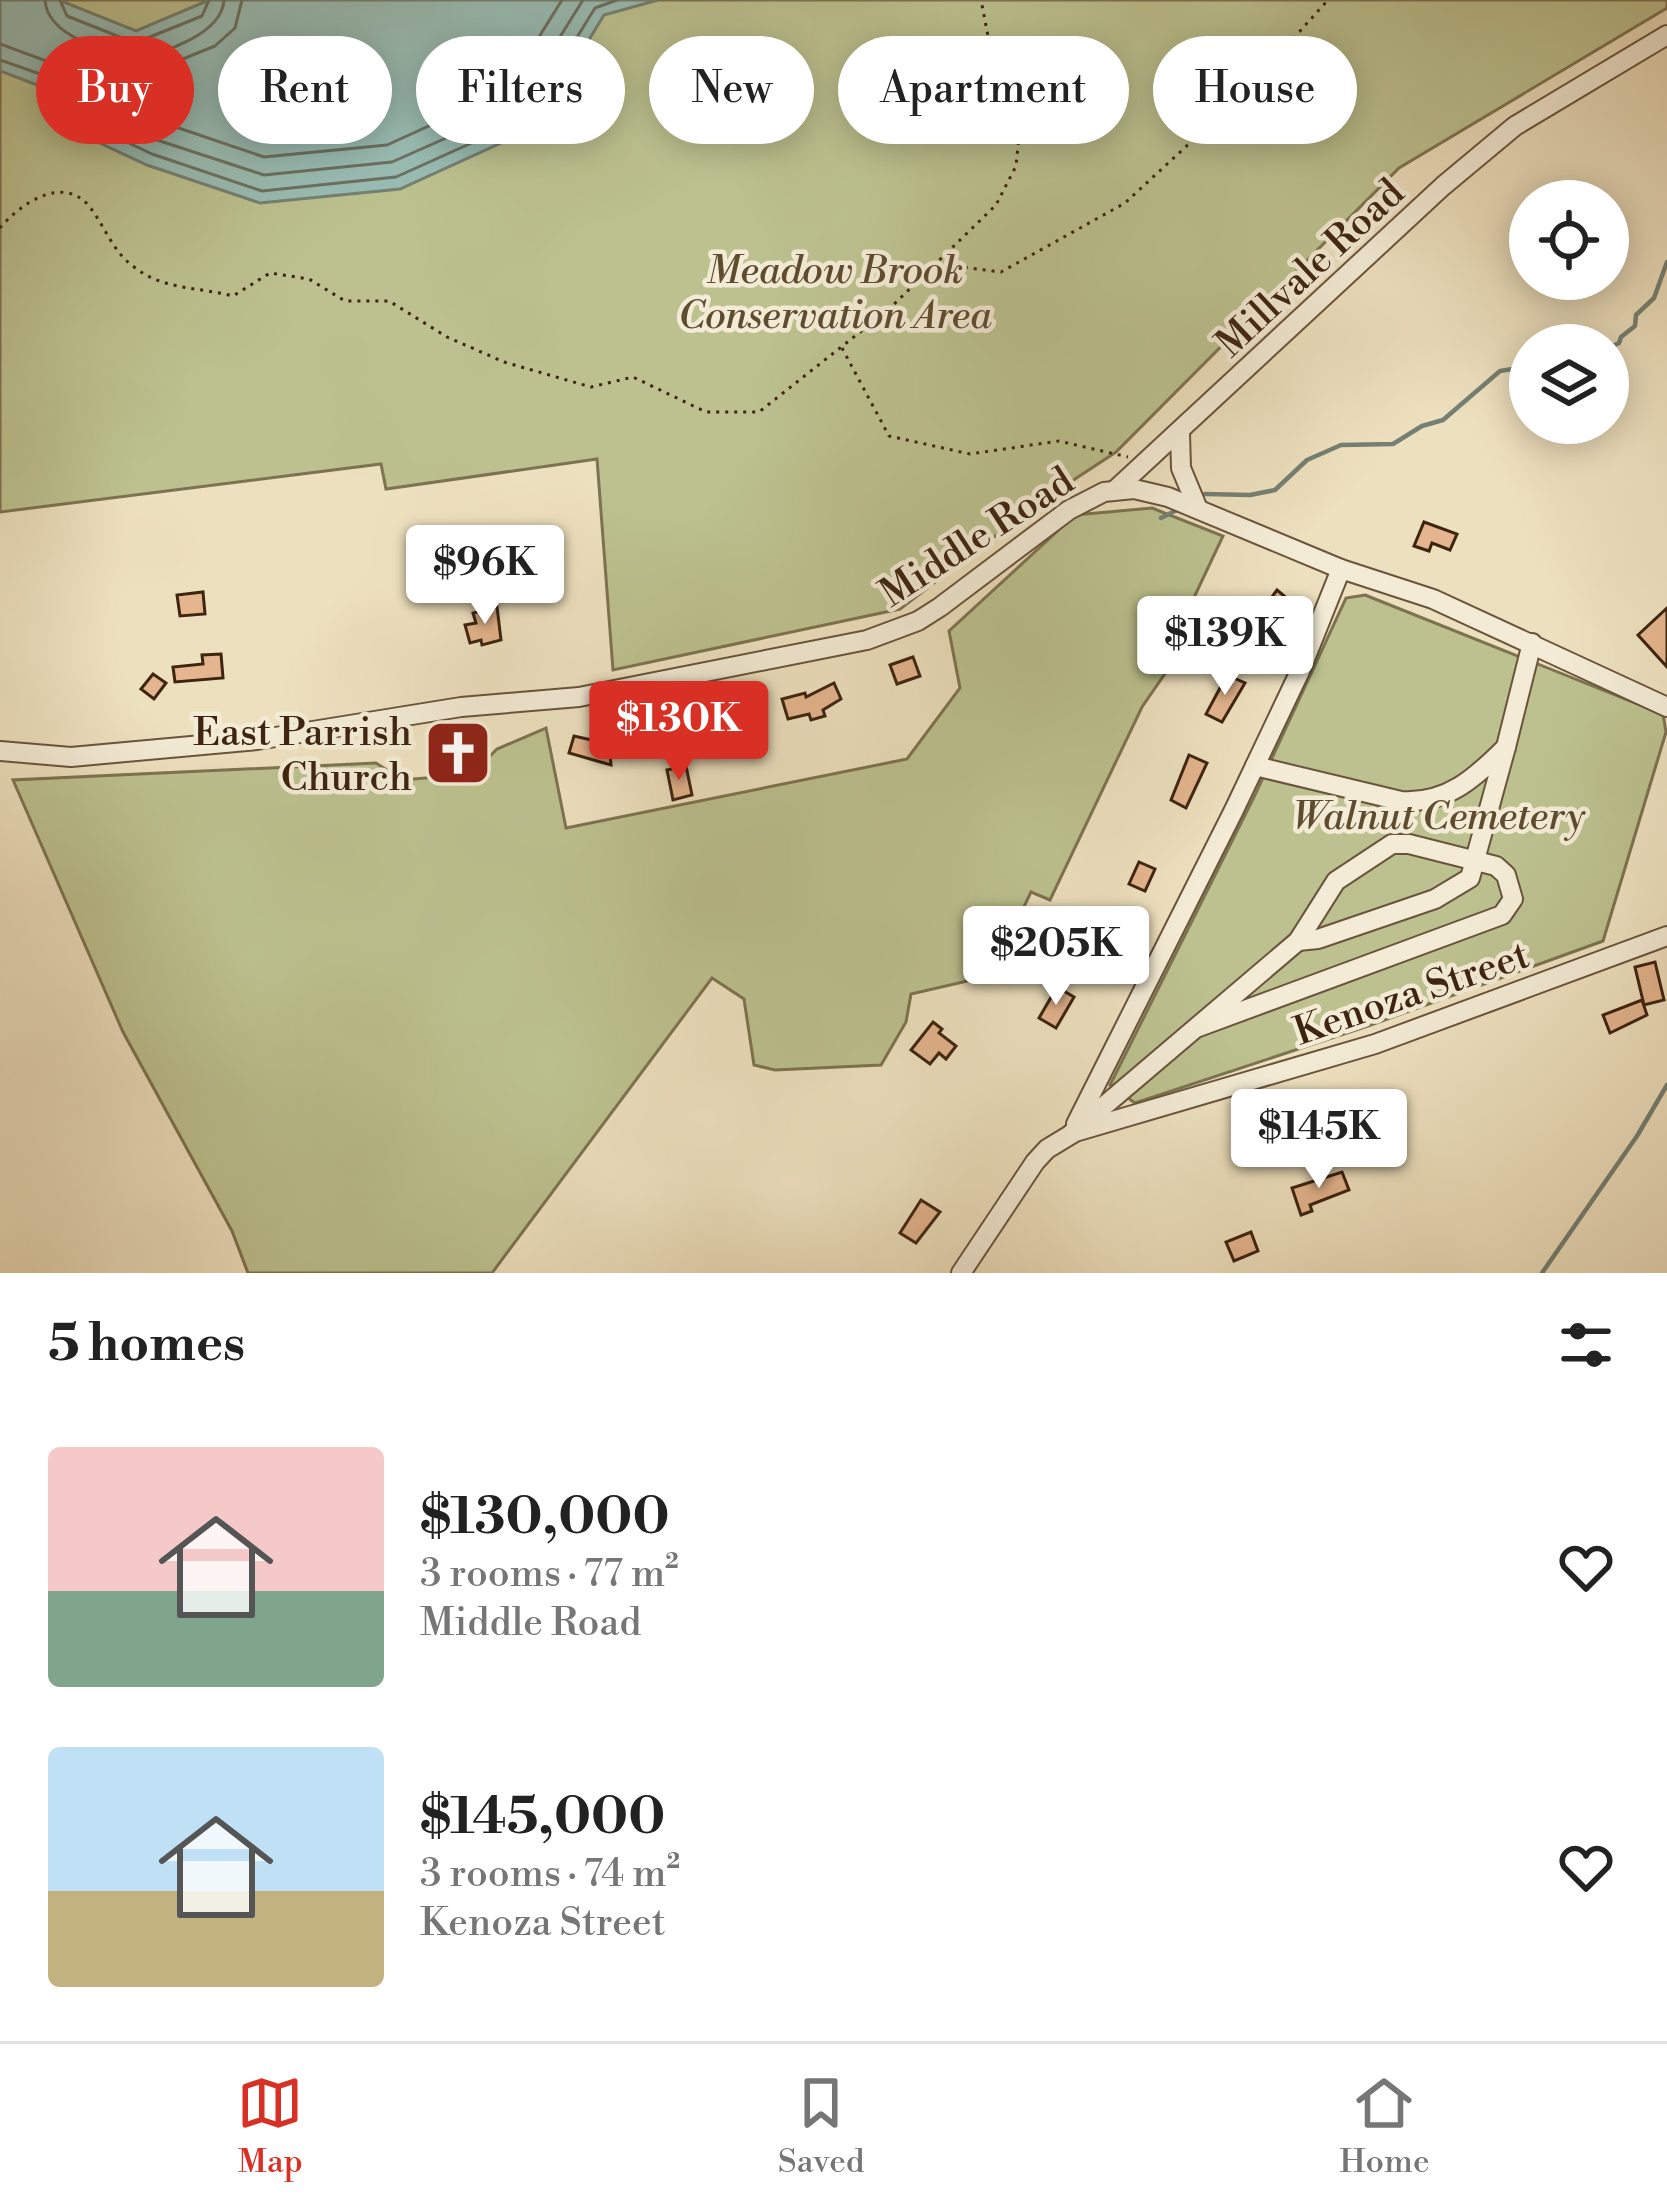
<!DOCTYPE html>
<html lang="en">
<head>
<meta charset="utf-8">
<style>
  body { margin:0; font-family:"Libre Bodoni",serif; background:#f6f6f6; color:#222; height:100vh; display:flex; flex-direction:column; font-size:45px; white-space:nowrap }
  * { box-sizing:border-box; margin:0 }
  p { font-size:39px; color:#767676 }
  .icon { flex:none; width:66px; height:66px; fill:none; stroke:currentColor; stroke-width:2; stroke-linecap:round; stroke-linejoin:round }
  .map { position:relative; height:1273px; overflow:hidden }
  .side { display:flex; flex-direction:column; background:#fff; flex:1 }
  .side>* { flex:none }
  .hud { position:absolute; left:36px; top:36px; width:1596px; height:108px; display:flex; gap:24px }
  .tools { position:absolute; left:1509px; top:180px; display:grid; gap:24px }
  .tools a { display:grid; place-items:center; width:120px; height:120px; border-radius:50%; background:#fff; box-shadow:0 6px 30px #0003; font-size:60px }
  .price { position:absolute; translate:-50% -102px; padding:0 27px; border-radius:12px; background:#fff; color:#222; font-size:39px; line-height:78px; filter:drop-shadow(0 3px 6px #0008) }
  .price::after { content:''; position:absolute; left:50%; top:72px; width:36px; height:27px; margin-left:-18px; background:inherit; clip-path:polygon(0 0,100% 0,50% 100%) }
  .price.on { background:#d93025; color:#fff }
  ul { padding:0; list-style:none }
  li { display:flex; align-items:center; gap:36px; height:300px; padding:0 48px }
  li span { display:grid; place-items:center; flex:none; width:336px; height:240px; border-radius:12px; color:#555 }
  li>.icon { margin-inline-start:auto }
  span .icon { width:144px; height:144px; fill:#fffc; stroke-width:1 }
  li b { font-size:51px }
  h2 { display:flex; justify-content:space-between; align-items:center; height:144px; padding:0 48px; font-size:51px }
  .tag { padding:0 42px; border-radius:54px; background:#fff; box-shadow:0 6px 30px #0003; font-size:42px; line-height:108px }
  .tag.on { background:#d93025; color:#fff }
  .tabs { display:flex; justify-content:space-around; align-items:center; height:168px; border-top:3px solid #e0e0e0; background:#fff; font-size:33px; color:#767676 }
  .tabs a { display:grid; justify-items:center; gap:6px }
  .tabs .on { color:#d93025 }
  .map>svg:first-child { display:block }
  .green { fill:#bcc18f; stroke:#7d7350; stroke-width:3 }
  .water { fill:#99bdb4; stroke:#758073; stroke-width:3 }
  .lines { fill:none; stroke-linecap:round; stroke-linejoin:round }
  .shore { stroke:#6c7162; stroke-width:3 }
  .stream { stroke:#758073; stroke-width:4.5 }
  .building { fill:#e4b58e; stroke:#3e2511; stroke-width:3 }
  .minor-casing { stroke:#6a543c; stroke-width:22 }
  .path { stroke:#3e2511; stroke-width:3; stroke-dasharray:3 6; stroke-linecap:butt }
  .minor { stroke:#f3ebd5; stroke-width:18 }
  .labels { text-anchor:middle; stroke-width:9; stroke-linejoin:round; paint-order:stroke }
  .street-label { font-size:39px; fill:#3e2511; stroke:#f3ebd5 }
  .park-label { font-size:39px; font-style:italic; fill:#5e4c30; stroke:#f3ebd5 }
  .poi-label { font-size:39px; fill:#3e2511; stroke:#f3ebd5; text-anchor:end }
</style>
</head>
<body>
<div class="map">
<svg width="1667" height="1273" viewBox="0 0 1667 1273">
  <rect width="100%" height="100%" fill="#ede0be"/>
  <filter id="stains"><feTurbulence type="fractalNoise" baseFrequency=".00167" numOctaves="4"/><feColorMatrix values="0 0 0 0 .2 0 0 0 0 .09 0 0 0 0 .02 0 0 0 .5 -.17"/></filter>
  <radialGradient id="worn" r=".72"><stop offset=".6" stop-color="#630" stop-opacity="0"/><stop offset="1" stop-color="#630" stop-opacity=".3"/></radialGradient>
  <g class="green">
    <polygon points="0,0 1667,0 1667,8 1399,168 1116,452 1034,506 900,609 613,670 597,459 386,489 381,464 0,512"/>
    <polygon points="1152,508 1223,536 1189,608 1191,636 1142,707 1050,900 1031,892 1021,913 972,980 911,994 906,1022 881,1065 775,1070 754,1065 744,999 712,978 492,1273 248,1273 232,1231 123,1032 13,780 376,763 402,780 472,774 497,749 546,728 566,828 907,759 960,688 949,631 1075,515"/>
    <polygon points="1365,595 1663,714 1666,732 1603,941 1368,1026 1135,1103 1110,1085 1254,797 1346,598"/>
  </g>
  <polygon class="water" points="0,0 59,0 136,31 209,0 658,0 604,15 559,89 514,137 400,189 260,203 147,165 87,137 67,118 53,91 0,71"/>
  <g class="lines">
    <g class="shore">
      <path d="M45 0C47 36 104 51 134 58 165 53 222 34 224 0"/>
      <polyline points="60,0 67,16 135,43 202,16 209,0"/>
      <polyline points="242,0 235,28 215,46 143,75 98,66 94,73 113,100 164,123 264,157 387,145 488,99 524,61 562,0"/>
      <polyline points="0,44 68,69 89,102 103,115 157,140 264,175 392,162 498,115 538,72 583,0"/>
      <polyline points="0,60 60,81 77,111 95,127 152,154 262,191 396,177 507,127 550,81 595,8 617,0"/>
    </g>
    <g class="stream">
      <polyline points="1588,345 1591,345"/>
      <polyline points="1608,348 1619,343 1621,337 1635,326 1636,315 1654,298 1667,262"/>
      <polyline points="1205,494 1250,495 1275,490 1307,460 1341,445 1393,444 1422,426 1443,420 1500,371 1530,366"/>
      <polyline points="1161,518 1177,510"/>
      <polyline points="1542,1273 1637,1136 1667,1085"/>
    </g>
  </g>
  <g class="building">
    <polygon points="1424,522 1457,534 1450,550 1432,543 1429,551 1414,546"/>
    <polygon points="1277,590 1289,600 1270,627 1256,619"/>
    <polygon points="203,592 205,614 180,616 177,595"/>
    <polygon points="497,607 501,640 482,645 481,640 470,643 465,625 476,623 473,613"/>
    <polygon points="1667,608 1667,667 1638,635"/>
    <polygon points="221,654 223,678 175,682 173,667 203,664 202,655"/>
    <polygon points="913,657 920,676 897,684 890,665"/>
    <polygon points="153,674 166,683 154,699 141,689"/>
    <polygon points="1227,675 1245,683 1222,722 1206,714"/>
    <polygon points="834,683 841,699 823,710 825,716 811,720 809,714 788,719 782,699 805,693 806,697"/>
    <polygon points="723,712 725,727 709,730 710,735 688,739 684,719"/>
    <polygon points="619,732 620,740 631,738 633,749 610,753 611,765 569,753 574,736 596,741 595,734"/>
    <polygon points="473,733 475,764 445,767 442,736"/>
    <polygon points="1189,755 1207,763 1186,808 1171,800"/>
    <polygon points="686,766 692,795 673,800 667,770"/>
    <polygon points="1139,862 1155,869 1145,891 1129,884"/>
    <polygon points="1655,962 1664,1000 1644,1005 1635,967"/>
    <polygon points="1057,987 1074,997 1056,1028 1039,1018"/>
    <polygon points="1642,1000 1647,1015 1610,1033 1603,1015"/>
    <polygon points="933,1022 942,1029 939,1033 956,1046 946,1059 939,1053 930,1064 911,1050"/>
    <polygon points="1342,1172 1349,1190 1310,1205 1312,1211 1301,1215 1292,1188"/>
    <polygon points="921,1200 940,1212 916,1243 900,1233"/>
    <polygon points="1251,1232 1258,1251 1234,1261 1226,1242"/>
  </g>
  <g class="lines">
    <g class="minor-casing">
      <g id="minor">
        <polyline points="1180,433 1181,468 1198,509"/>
        <polyline points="1115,490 1443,186 1515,126 1667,35"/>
        <polyline points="1506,747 1532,643"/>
        <polyline points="0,751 71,757 257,740 461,707 579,697 867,640 918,621 940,607 1069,510 1104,492 1134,489 1168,497 1341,569 1433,599 1667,707"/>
        <path d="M1255 766 1401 801C1447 804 1475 778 1506 747L1470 878 1435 899 1318 939 1298 941"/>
        <polyline points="1076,1124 1234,810 1301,669 1341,569"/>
        <polyline points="1071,1134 1298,941 1336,881 1392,844 1409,844 1496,866 1506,875 1513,899 1502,915 1196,1028"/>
        <polyline points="961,1273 1035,1162 1047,1149 1075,1132 1375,1044 1667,936"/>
      </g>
    </g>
    <g class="path">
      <path d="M0 228C19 205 62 174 89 206 105 226 112 251 134 267 163 290 199 287 233 296L270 273 309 279 345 301H389L447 337 504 362 591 387 633 377 706 412H759L888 310 996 205 1016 166 1021 116 990 46 981 0"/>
      <polyline points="938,264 1001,272 1125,203 1245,92 1328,0"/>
      <polyline points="842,348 889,436 970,454 1059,441 1128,457"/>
    </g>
    <use href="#minor" class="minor"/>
  </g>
  <defs>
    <g id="church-square" transform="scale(3.45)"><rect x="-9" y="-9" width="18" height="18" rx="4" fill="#8f2418" stroke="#f3ebd5"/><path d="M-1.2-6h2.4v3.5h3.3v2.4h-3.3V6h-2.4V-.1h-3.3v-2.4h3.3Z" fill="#fff"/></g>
  </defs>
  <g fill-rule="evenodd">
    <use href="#church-square" x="458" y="753"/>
  </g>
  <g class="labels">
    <g class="street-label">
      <text transform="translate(1309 267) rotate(-43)" y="14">Millvale Road</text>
      <text transform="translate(976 536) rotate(-33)" y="14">Middle Road</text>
      <text transform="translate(1411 992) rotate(-19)" y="14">Kenoza Street</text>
    </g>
    <g class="park-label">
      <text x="835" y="283">Meadow Brook<tspan x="835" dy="45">Conservation Area</tspan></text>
      <text x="1439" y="829">Walnut Cemetery</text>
    </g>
    <g class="poi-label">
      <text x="412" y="745">East Parrish<tspan x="412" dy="45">Church</tspan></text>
    </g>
  </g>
  <rect width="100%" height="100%" filter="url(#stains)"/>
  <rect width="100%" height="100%" fill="url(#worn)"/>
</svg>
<div class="tools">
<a><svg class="icon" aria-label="locate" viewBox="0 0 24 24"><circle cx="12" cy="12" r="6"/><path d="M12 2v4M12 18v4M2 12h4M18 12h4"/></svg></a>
<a><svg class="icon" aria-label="layers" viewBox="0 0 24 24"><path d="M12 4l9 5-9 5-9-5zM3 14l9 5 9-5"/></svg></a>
</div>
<b class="price" style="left:485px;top:627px">$96K</b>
<b class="price" style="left:1225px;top:698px">$139K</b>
<b class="price on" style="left:679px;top:783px">$130K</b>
<b class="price" style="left:1056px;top:1008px">$205K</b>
<b class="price" style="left:1319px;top:1191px">$145K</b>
<div class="hud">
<a class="tag on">Buy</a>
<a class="tag">Rent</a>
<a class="tag">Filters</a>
<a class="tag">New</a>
<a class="tag">Apartment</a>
<a class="tag">House</a>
</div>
</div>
<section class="side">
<h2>5 homes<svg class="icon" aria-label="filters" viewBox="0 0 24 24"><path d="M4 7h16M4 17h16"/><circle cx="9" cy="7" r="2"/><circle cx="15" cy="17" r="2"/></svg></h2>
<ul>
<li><span style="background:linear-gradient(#f6c9c9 60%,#7fa58c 0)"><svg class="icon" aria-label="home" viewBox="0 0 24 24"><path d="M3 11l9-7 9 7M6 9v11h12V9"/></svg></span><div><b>$130,000</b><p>3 rooms · 77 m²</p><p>Middle Road</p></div><svg class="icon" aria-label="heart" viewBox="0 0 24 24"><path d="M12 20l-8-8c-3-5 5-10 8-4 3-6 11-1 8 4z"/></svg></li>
<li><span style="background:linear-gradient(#bfe0f5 60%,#c2b280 0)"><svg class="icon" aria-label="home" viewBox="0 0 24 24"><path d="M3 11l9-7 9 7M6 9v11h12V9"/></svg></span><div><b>$145,000</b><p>3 rooms · 74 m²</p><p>Kenoza Street</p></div><svg class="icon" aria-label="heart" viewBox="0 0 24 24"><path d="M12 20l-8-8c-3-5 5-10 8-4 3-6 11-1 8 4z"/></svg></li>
</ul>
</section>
<nav class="tabs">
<a class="on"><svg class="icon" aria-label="map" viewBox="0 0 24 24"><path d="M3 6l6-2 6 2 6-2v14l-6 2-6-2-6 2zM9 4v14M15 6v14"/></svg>Map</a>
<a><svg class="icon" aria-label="saved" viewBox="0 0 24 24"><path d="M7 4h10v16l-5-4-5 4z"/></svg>Saved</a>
<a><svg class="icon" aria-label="home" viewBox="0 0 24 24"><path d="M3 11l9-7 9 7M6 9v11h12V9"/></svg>Home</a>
</nav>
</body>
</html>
